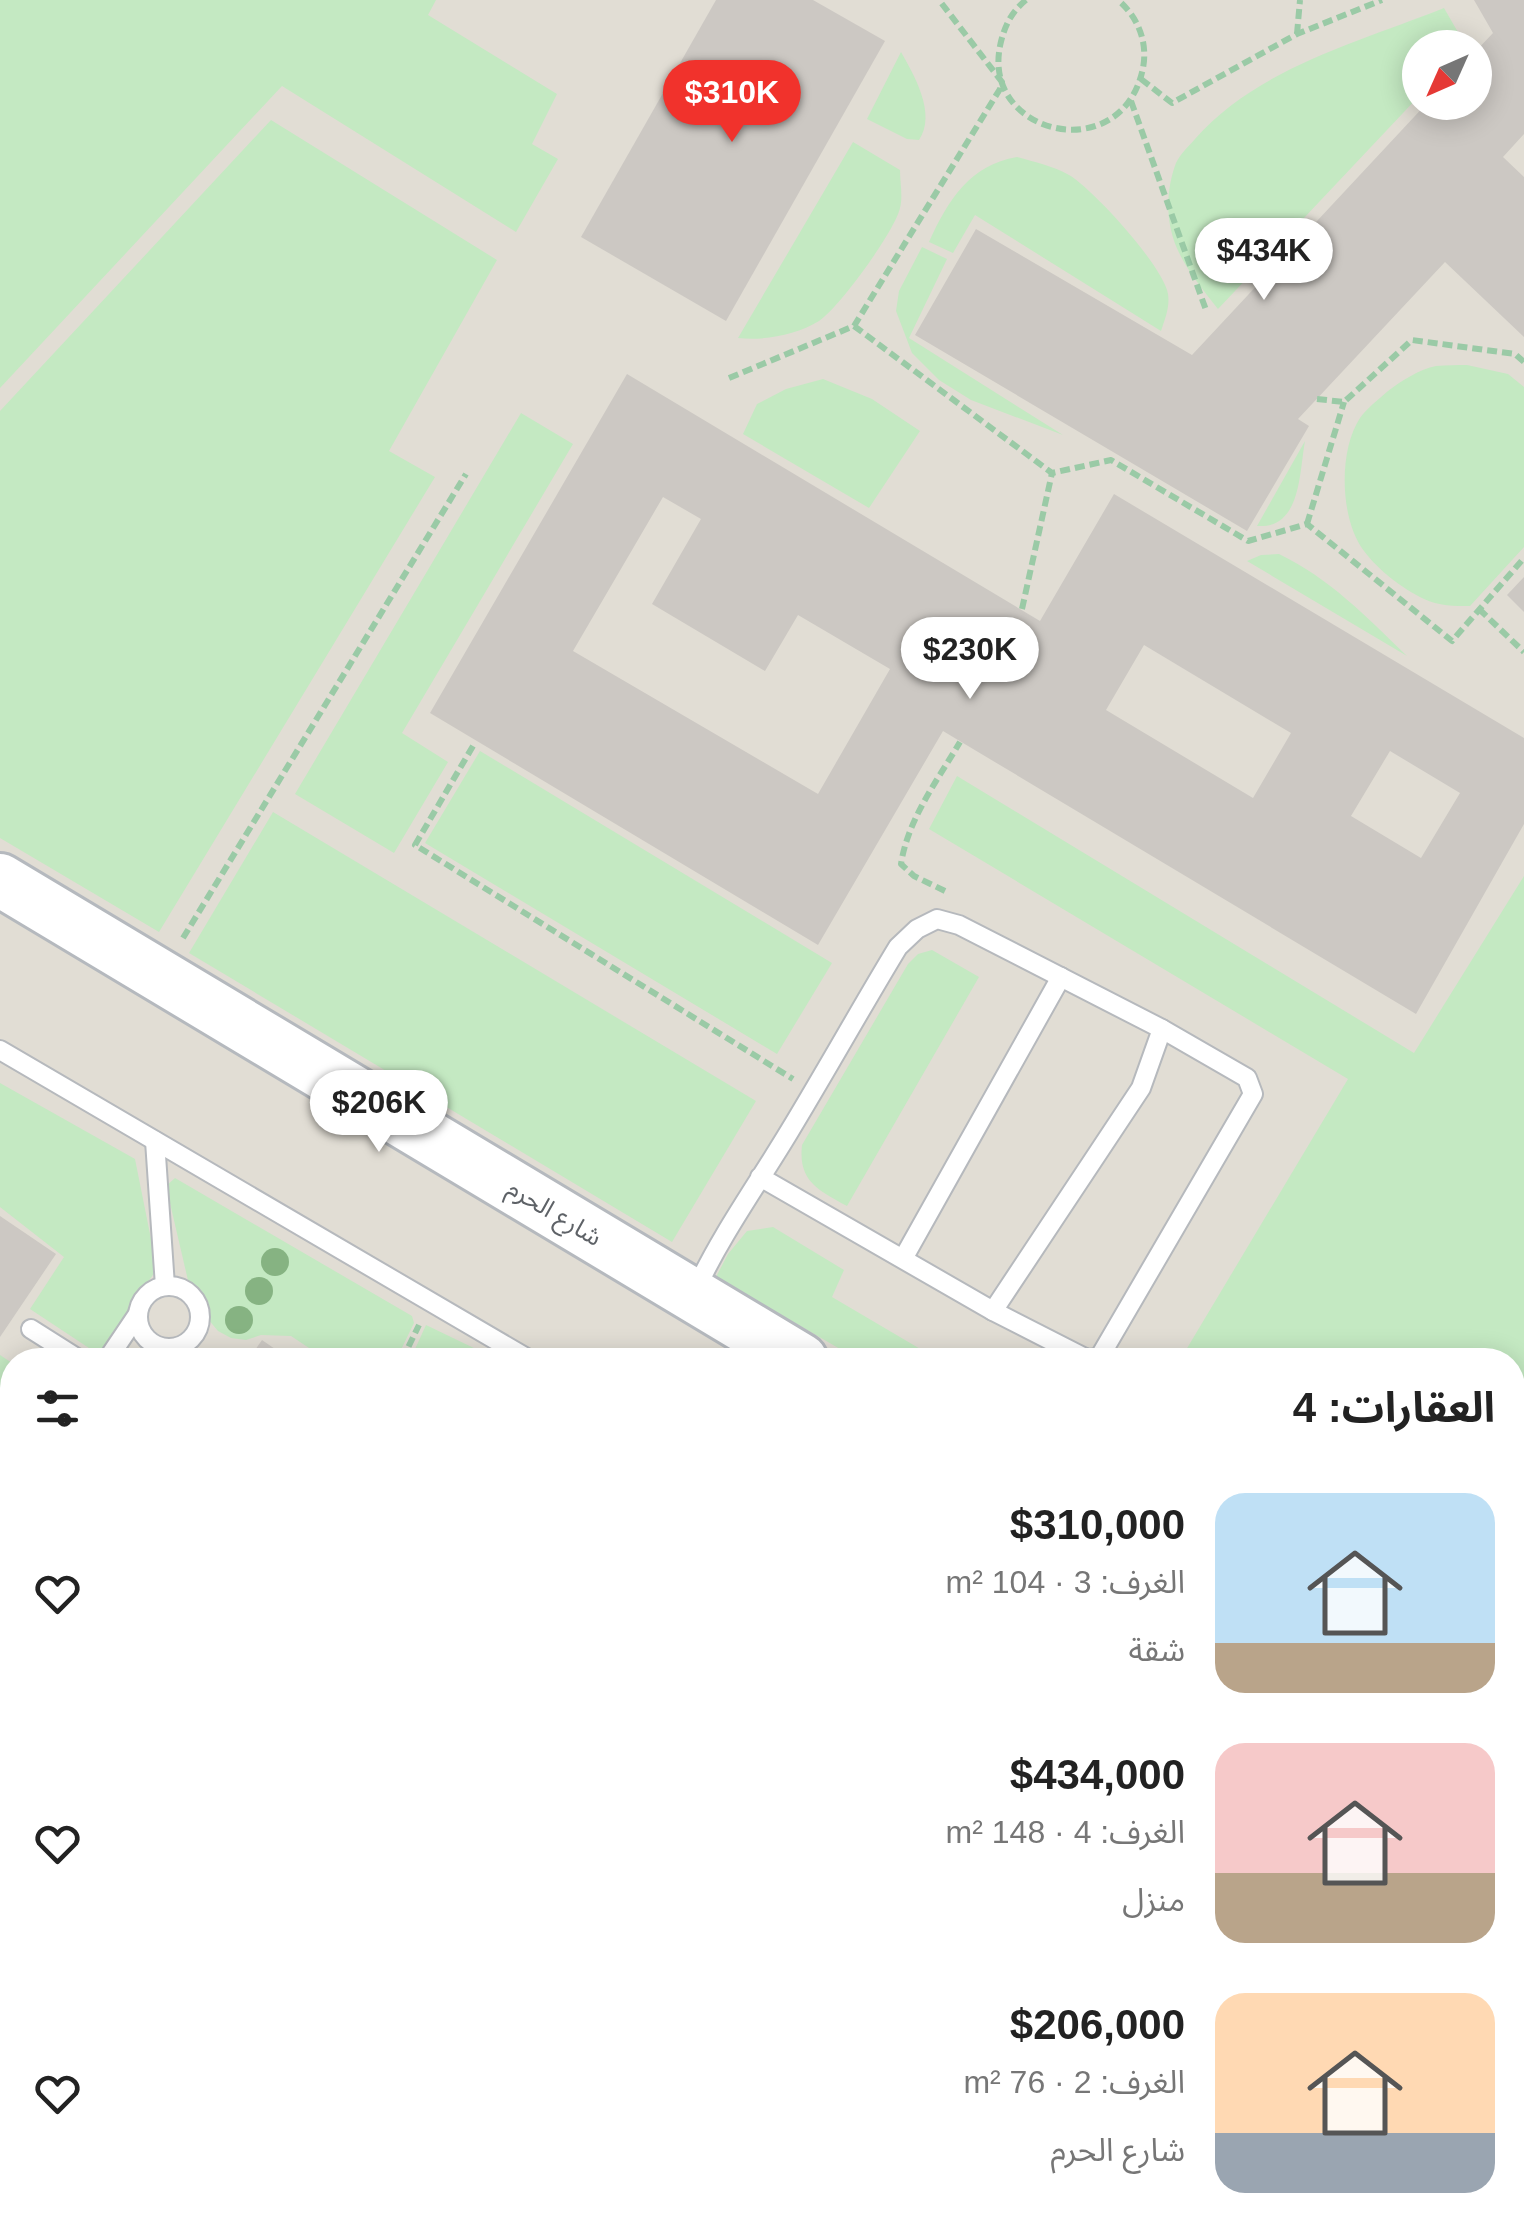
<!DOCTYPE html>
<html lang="ar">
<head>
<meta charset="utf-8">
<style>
  body { margin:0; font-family:Arial,"Noto Sans Arabic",sans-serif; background:#f6f6f6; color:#222; direction:rtl; height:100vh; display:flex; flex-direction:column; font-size:38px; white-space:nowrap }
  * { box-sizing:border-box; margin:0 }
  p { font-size:32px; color:#767676 }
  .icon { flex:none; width:55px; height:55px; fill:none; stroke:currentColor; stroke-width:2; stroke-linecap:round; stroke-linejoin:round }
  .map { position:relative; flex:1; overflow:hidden; direction:ltr }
  .panel { position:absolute; left:0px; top:1348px; width:1525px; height:892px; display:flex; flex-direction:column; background:#fff; border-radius:40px 40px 0 0; box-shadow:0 5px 25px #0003; direction:rtl }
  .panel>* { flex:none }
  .needle { width:65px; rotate:225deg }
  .tools { position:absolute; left:1402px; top:30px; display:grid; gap:20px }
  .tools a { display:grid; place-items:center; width:90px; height:90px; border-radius:50%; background:#fff; box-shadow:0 5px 25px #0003; font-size:50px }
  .price { position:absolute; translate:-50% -85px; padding:0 22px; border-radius:35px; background:#fff; color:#222; font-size:32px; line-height:65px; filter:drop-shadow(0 2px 5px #0008) }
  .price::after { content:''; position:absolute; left:50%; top:60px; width:30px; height:22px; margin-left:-15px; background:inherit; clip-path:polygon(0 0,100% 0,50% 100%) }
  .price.selected { background:#f1322c; color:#fff }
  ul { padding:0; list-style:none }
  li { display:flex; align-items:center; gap:30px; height:250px; padding:0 30px }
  li span { display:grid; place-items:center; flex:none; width:280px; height:200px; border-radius:30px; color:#555 }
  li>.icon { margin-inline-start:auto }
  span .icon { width:120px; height:120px; fill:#fffc; stroke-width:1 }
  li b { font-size:42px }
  h2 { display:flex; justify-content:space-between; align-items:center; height:120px; padding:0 30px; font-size:42px }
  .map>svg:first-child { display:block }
  .education { fill:#e1ddd4; fill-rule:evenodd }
  .green { fill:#c4e9c2 }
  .water { fill:#a8ddff }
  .building { fill:#ccc8c3; fill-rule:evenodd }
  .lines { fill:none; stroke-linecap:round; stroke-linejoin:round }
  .lane-casing { stroke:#b6b9bd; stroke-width:22 }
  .secondary-casing { stroke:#b5b9be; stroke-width:58 }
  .path { stroke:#9acaa6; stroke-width:6; stroke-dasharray:10 5; stroke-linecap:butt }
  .lane { stroke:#fff; stroke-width:18 }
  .secondary { stroke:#fff; stroke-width:52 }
  .tree { fill:#86b382 }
  .labels { text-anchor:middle; stroke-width:8; stroke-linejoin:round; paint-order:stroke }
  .street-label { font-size:25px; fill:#5e6267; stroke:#fff }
</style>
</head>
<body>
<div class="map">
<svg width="1524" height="2238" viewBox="0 0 1524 2238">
  <rect width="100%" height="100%" fill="#f0eee6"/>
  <path class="education" d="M0 0H1524V2016L1513 2023 1512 1360H12V2228H1169L1152 2238H0ZM1420 48H1475V102H1420Z"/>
  <g class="green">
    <polygon points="0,0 436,0 428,15 557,94 532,144 558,159 516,232 282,86 0,388"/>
    <path d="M1444 8 1466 46 1420 48V95L1218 309C1200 286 1177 259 1171 230 1166 208 1168 184 1176 163 1180 154 1189 146 1195 139 1257 68 1359 42 1444 8Z"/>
    <path d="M901 52C914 75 937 114 919 140L907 139 867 119Z"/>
    <polygon points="271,120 497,260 389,451 435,477 159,932 0,838 0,411"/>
    <path d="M853 142 900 170C900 182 903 197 900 208 895 231 839 308 819 321 796 335 764 341 738 338Z"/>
    <path d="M1017 157C1035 162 1053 166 1069 175 1093 189 1164 267 1168 294 1170 307 1165 319 1161 331L975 215 953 253 929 242C948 200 970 165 1017 157Z"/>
    <polygon points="922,247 947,259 909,338 1063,435 971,400 939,380 912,353 896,311 899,291"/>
    <path d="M1467 365 1508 374 1524 387V547L1470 606C1455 606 1438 606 1424 599 1403 589 1378 570 1364 551 1340 520 1338 451 1360 418 1367 408 1379 399 1388 391 1401 381 1420 369 1436 366 1446 365 1457 365 1467 365Z"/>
    <polygon points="823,379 872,399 920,431 869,508 743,434 757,404 786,389"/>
    <polygon points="521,413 573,444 402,733 448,762 394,853 295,794"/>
    <path d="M1305 441C1299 474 1301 529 1257 526Z"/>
    <path d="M1279 554C1329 578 1367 617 1407 656L1247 561 1261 555Z"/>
    <polygon points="480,751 832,963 777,1054 425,843"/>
    <polygon points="957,776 1414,1053 1524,876 1524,1683 1512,1681 1512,1360 1180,1360 1348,1079 929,829"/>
    <polygon points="273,812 756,1101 672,1242 189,953"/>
    <path d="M932 950 979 977 847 1206C818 1190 798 1181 802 1145L908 964 918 954Z"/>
    <polygon points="0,1083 135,1159 157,1269 98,1354 30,1309 64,1257 0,1207"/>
    <polygon points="175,1178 412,1316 414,1323 396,1360 327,1360 291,1336 261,1335 246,1340 231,1338 218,1331 208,1319 203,1304 190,1289 166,1186"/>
    <polygon points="773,1227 844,1270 832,1297 939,1360 859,1360 716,1277 728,1254 747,1231"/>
    <polygon points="426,1325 478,1350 474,1360 410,1360"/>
    <polygon points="0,1355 12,1363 12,1584 0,1576"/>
    <polygon points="196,2228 704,2228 711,2238 185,2238"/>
  </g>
  <polygon class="water" points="1524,2151 1524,2238 1375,2238 1393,2228 1512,2228 1513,2157"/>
  <g class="building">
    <polygon points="716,0 813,0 885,41 726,321 581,237"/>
    <polygon points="1474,0 1524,0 1524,134 1503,157 1524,177 1524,337 1445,262 1298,419 1309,426 1247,531 915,335 976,229 1192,355 1428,102 1475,102 1475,52 1493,33"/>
    <path d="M627 374 1040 621 1114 494 1524 738V824L1416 1014 943 731 818 945 430 713ZM663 497 701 519 652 604 765 671 798 615 890 669 818 794 573 651ZM1144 645 1291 733 1253 798 1106 710ZM1390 751 1460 793 1421 858 1351 816Z"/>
    <polygon points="1524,577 1524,612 1507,595"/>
    <polygon points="0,1216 56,1254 0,1337"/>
    <polygon points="262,1340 291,1360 248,1360"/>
    <polygon points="8,1633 12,1636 9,1659 12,1661 12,1716 0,1707 0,1686 11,1669 6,1666 0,1674 0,1644"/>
    <polygon points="12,1784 12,1944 0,1962 0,1802"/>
    <polygon points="12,1985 12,2093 0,2111 0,2003"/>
  </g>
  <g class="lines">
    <g class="lane-casing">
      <g id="lane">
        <polyline points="0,1050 530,1360"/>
        <polyline points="155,1141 165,1286"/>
        <polyline points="904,1257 1061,977"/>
        <circle cx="169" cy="1317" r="31"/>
        <path d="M695 1291C721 1235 757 1185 789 1132 826 1071 861 1008 898 947L917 929 937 919 959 925 1162 1029 1141 1088 993 1311 760 1177"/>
        <polyline points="993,1311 1087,1359 1099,1358 1253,1094 1247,1078 1162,1029"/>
        <polyline points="31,1329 80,1360"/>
        <polyline points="107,1360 138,1314"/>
        <polyline points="0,1723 12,1732"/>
        <polyline points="0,1982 12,1964"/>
        <polyline points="680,2228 686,2238"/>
        <polyline points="352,2238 357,2228"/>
      </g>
    </g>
    <g class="secondary-casing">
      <g id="secondary">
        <polyline points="0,880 801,1360"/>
        <polyline points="1512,1732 1524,1735"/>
        <polyline points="1512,2078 1524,2071"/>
        <polyline points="124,2238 131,2228"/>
        <polyline points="1245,2238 1263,2228"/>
      </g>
    </g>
    <g class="path">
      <path d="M1026 0C1011 12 1004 27 1000 46 982 136 1123 168 1143 68 1148 42 1138 17 1118 0"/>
      <polyline points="1297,34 1300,0"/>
      <polyline points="1141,79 1172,103 1297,34 1382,0"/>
      <polyline points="1131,101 1206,310"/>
      <polyline points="854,326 1052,473 1111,460 1248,541 1307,524 1452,641 1524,558"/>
      <polyline points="729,378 854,326 1000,89 1002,82 939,0"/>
      <polyline points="1317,399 1344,402 1412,340 1515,354 1524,362"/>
      <polyline points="1307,524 1344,402"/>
      <polyline points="1022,609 1052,473"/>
      <polyline points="1479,609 1524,652"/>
      <polyline points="473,746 415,845 793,1079"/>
      <path d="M945 891 914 876 901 864C908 819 937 781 960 742"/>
      <polyline points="183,938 466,474"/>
      <polyline points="402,1360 419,1325"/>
      <polyline points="0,1478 12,1476"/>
    </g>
    <use href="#lane" class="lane"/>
    <use href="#secondary" class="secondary"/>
  </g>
  <g class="tree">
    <circle cx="275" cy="1262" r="14"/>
    <circle cx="259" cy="1291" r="14"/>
    <circle cx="239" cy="1320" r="14"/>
  </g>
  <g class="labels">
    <g class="street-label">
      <text transform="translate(555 1212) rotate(31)" y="9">شارع الحرم</text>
    </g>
  </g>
</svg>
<div class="tools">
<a><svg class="needle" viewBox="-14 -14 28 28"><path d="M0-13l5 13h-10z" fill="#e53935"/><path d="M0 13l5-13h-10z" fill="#767676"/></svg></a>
</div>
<b class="price selected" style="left:732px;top:145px">$310K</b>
<b class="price" style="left:1264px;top:303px">$434K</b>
<b class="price" style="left:970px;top:702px">$230K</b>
<b class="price" style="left:379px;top:1155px">$206K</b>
<section class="panel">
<h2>العقارات: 4<svg class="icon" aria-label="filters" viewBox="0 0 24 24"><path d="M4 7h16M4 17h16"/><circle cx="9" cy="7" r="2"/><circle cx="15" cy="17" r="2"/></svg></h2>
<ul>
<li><span style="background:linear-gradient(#bfe0f5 75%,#b9a48a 0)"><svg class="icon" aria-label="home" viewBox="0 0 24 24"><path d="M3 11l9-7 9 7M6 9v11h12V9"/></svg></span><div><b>$310,000</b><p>الغرف: 3 · 104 m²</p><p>شقة</p></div><svg class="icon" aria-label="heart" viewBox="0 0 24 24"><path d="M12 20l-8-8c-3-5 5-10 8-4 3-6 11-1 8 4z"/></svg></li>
<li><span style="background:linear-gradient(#f6c9c9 65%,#b9a48a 0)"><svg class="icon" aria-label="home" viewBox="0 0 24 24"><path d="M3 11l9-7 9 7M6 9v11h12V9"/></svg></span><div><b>$434,000</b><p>الغرف: 4 · 148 m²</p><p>منزل</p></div><svg class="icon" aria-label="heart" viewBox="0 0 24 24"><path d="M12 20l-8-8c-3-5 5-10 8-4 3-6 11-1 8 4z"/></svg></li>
<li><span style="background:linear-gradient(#ffd9b3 70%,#9aa5b1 0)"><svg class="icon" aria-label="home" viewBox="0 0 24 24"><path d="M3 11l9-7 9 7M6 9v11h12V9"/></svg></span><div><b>$206,000</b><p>الغرف: 2 · 76 m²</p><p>شارع الحرم</p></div><svg class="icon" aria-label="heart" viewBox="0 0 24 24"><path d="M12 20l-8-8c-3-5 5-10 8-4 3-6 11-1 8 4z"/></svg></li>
</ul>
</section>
</div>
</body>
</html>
